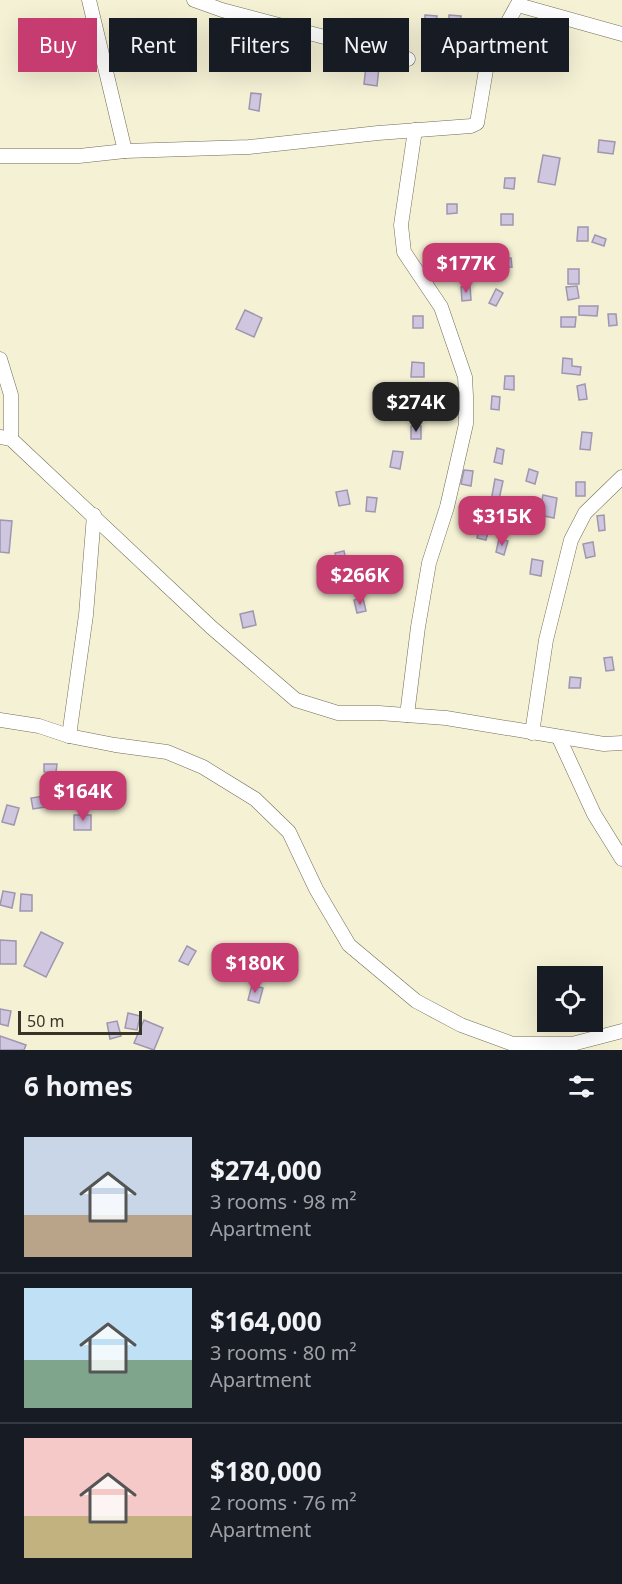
<!DOCTYPE html>
<html lang="en">
<head>
<meta charset="utf-8">
<style>
  body { margin:0; font-family:"Noto Sans",sans-serif; background:#20242c; color:#f1f3f6; height:100vh; display:flex; flex-direction:column; font-size:22px; white-space:nowrap }
  * { box-sizing:border-box; margin:0 }
  p { font-size:20px; color:#9ea1a6 }
  .icon { flex:none; width:33px; height:33px; fill:none; stroke:currentColor; stroke-width:2; stroke-linecap:round; stroke-linejoin:round }
  .map { position:relative; height:1050px; overflow:hidden }
  .sheet { display:flex; flex-direction:column; background:#171b24; flex:1 }
  .sheet>* { flex:none }
  .hud { position:absolute; left:18px; top:18px; width:586px; height:54px; display:flex; gap:12px }
  .buttons { position:absolute; left:537px; top:966px; display:grid; gap:12px }
  .buttons a { display:grid; place-items:center; width:66px; height:66px; border-radius:0px; background:#171b24; box-shadow:0 6px 24px #0002; font-size:30px }
  .scale { position:absolute; left:18px; bottom:15px; width:124px; box-sizing:border-box; padding-left:6px; border:3px solid #37352a; border-top:0; font-size:16px; line-height:21px; white-space:nowrap; color:#37352a; -webkit-text-stroke:4px #f5f1d5; paint-order:stroke }
  .price { position:absolute; translate:-50% -51px; padding:0 14px; border-radius:12px; background:#c63b70; color:#fff; font-size:20px; line-height:39px; filter:drop-shadow(0 2px 3px #0008) }
  .price::after { content:''; position:absolute; left:50%; top:36px; width:18px; height:14px; margin-left:-9px; background:inherit; clip-path:polygon(0 0,100% 0,50% 100%) }
  .price.current { background:#222; color:#fff }
  ul { padding:0; list-style:none }
  li { display:flex; align-items:center; gap:18px; height:150px; padding:0 24px }
  li+li { border-top:2px solid #363941 }
  li span { display:grid; place-items:center; flex:none; width:168px; height:120px; border-radius:0px; color:#555 }
  li>.icon { margin-inline-start:auto }
  span .icon { width:72px; height:72px; fill:#fffc; stroke-width:1 }
  li b { font-size:26px }
  h2 { display:flex; justify-content:space-between; align-items:center; height:72px; padding:0 24px; font-size:26px }
  .chip { padding:0 21px; border-radius:0px; background:#171b24; box-shadow:0 6px 24px #0002; font-size:21px; line-height:54px }
  .chip.current { background:#c63b70; color:#fff }
  .map>svg:first-child { display:block }
  .building { fill:#cfc6e0; stroke:#9f96af; stroke-width:1.5 }
  .lines { fill:none; stroke-linecap:round; stroke-linejoin:round }
  .street-casing { stroke:#716d55; stroke-width:15 }
  .street { stroke:#fff; stroke-width:14 }
</style>
</head>
<body>
<div class="map">
<svg width="622" height="1050" viewBox="0 0 622 1050">
  <rect width="100%" height="100%" fill="#f5f1d5"/>
  <g class="building">
    <polygon points="425,15 437,16 435,30 425,29"/>
    <polygon points="449,15 461,16 460,31 449,31"/>
    <rect x="494" y="57" width="10" height="14"/>
    <polygon points="366,66 379,68 377,86 364,84"/>
    <polygon points="251,93 261,94 259,111 249,109"/>
    <polygon points="599,140 615,142 613,154 598,152"/>
    <polygon points="543,155 560,158 555,185 538,182"/>
    <polygon points="505,178 515,178 514,189 504,188"/>
    <polygon points="447,204 457,204 457,213 447,214"/>
    <rect x="501" y="214" width="12" height="11"/>
    <polygon points="578,227 588,227 588,241 577,241"/>
    <polygon points="595,235 606,239 604,246 592,242"/>
    <polygon points="478,245 479,258 469,259 468,246"/>
    <polygon points="511,258 512,267 500,268 499,259"/>
    <rect x="568" y="269" width="11" height="15"/>
    <polygon points="470,286 471,300 462,301 461,287"/>
    <polygon points="577,286 579,298 568,300 566,287"/>
    <polygon points="496,289 503,293 496,306 489,303"/>
    <polygon points="579,306 598,306 597,316 579,315"/>
    <polygon points="245,310 262,318 254,337 236,329"/>
    <polygon points="608,314 616,314 617,325 609,326"/>
    <rect x="413" y="316" width="10" height="12"/>
    <polygon points="561,317 576,317 575,327 561,327"/>
    <polygon points="563,358 572,359 572,366 581,367 580,375 562,373"/>
    <polygon points="412,362 424,363 424,377 411,377"/>
    <polygon points="505,376 514,376 514,390 504,389"/>
    <polygon points="585,384 587,399 579,400 577,386"/>
    <polygon points="492,396 500,397 499,410 491,409"/>
    <polygon points="383,403 396,405 394,417 382,415"/>
    <rect x="411" y="426" width="10" height="13"/>
    <polygon points="582,432 592,433 590,450 580,449"/>
    <polygon points="497,448 504,450 502,464 494,462"/>
    <polygon points="393,451 403,452 400,469 390,467"/>
    <polygon points="529,469 538,472 535,484 526,481"/>
    <polygon points="464,470 473,471 471,486 461,484"/>
    <polygon points="495,479 503,481 496,513 475,509 477,499 491,501"/>
    <rect x="576" y="482" width="9" height="14"/>
    <polygon points="347,490 350,504 339,506 336,492"/>
    <polygon points="543,495 557,498 554,518 539,515"/>
    <polygon points="367,497 377,498 375,512 366,511"/>
    <polygon points="507,497 517,499 514,518 503,516"/>
    <polygon points="604,515 605,530 599,531 597,516"/>
    <polygon points="0,520 12,521 9,553 0,552"/>
    <polygon points="480,526 489,528 486,540 477,538"/>
    <polygon points="499,539 508,541 504,555 496,552"/>
    <polygon points="593,542 595,556 586,558 583,544"/>
    <polygon points="344,551 348,570 339,572 335,553"/>
    <polygon points="532,559 543,561 541,576 530,574"/>
    <polygon points="363,598 366,611 357,613 354,600"/>
    <polygon points="253,611 256,625 243,628 240,614"/>
    <polygon points="612,657 614,670 606,671 604,658"/>
    <polygon points="570,677 581,678 580,688 569,688"/>
    <polygon points="44,764 57,764 56,772 44,772"/>
    <polygon points="63,780 66,801 49,803 46,782"/>
    <polygon points="44,796 45,807 33,809 31,798"/>
    <polygon points="7,805 19,808 14,825 2,822"/>
    <rect x="74" y="815" width="17" height="15"/>
    <polygon points="3,891 15,893 12,908 0,905"/>
    <polygon points="21,894 32,895 32,911 20,911"/>
    <polygon points="41,932 63,943 46,977 24,966"/>
    <polygon points="0,940 16,941 16,964 0,964"/>
    <polygon points="187,946 196,951 188,965 179,961"/>
    <polygon points="252,985 263,988 259,1003 248,1000"/>
    <polygon points="0,1009 11,1011 8,1026 0,1024"/>
    <polygon points="128,1013 140,1016 137,1030 125,1028"/>
    <polygon points="144,1020 163,1028 154,1050 134,1043"/>
    <polygon points="117,1021 121,1036 110,1039 107,1023"/>
    <polygon points="0,1036 26,1045 24,1050 0,1050"/>
  </g>
  <g class="lines">
    <g class="street-casing">
      <g id="street">
        <polyline points="89,0 125,151"/>
        <polyline points="194,0 222,10 408,59"/>
        <polyline points="518,5 622,34"/>
        <polyline points="0,156 79,156 125,151 249,147 378,133 471,126 477,123 488,58 520,0"/>
        <polyline points="0,359 11,395 11,439"/>
        <polyline points="0,437 11,439 211,627 296,700 338,713 379,713 446,718 604,744 622,743"/>
        <polyline points="407,715 418,627 429,563 447,507 466,424 466,396 465,377 441,307 404,252 401,225 415,130"/>
        <polyline points="0,720 39,726 69,736 115,745 167,752 203,767 255,799 289,832 316,889 349,945 416,1001 461,1025 513,1044 572,1044 622,1031"/>
        <polyline points="532,733 546,640 571,540 585,513 622,477"/>
        <polyline points="69,736 86,615 94,515"/>
        <polyline points="559,738 594,814 622,859"/>
      </g>
    </g>
    <use href="#street" class="street"/>
  </g>
</svg>
<div class="buttons">
<a><svg class="icon" aria-label="locate" viewBox="0 0 24 24"><circle cx="12" cy="12" r="6"/><path d="M12 2v4M12 18v4M2 12h4M18 12h4"/></svg></a>
</div>
<div class="scale">50 m</div>
<b class="price" style="left:466px;top:294px">$177K</b>
<b class="price current" style="left:416px;top:433px">$274K</b>
<b class="price" style="left:502px;top:547px">$315K</b>
<b class="price" style="left:360px;top:606px">$266K</b>
<b class="price" style="left:83px;top:822px">$164K</b>
<b class="price" style="left:255px;top:994px">$180K</b>
<div class="hud">
<a class="chip current">Buy</a>
<a class="chip">Rent</a>
<a class="chip">Filters</a>
<a class="chip">New</a>
<a class="chip">Apartment</a>
</div>
</div>
<section class="sheet">
<h2>6 homes<svg class="icon" aria-label="filters" viewBox="0 0 24 24"><path d="M4 7h16M4 17h16"/><circle cx="9" cy="7" r="2"/><circle cx="15" cy="17" r="2"/></svg></h2>
<ul>
<li><span style="background:linear-gradient(#c9d6e8 65%,#b9a48a 0)"><svg class="icon" aria-label="home" viewBox="0 0 24 24"><path d="M3 11l9-7 9 7M6 9v11h12V9"/></svg></span><div><b>$274,000</b><p>3 rooms · 98 m²</p><p>Apartment</p></div></li>
<li><span style="background:linear-gradient(#bfe0f5 60%,#7fa58c 0)"><svg class="icon" aria-label="home" viewBox="0 0 24 24"><path d="M3 11l9-7 9 7M6 9v11h12V9"/></svg></span><div><b>$164,000</b><p>3 rooms · 80 m²</p><p>Apartment</p></div></li>
<li><span style="background:linear-gradient(#f6c9c9 65%,#c2b280 0)"><svg class="icon" aria-label="home" viewBox="0 0 24 24"><path d="M3 11l9-7 9 7M6 9v11h12V9"/></svg></span><div><b>$180,000</b><p>2 rooms · 76 m²</p><p>Apartment</p></div></li>
</ul>
</section>
</body>
</html>
